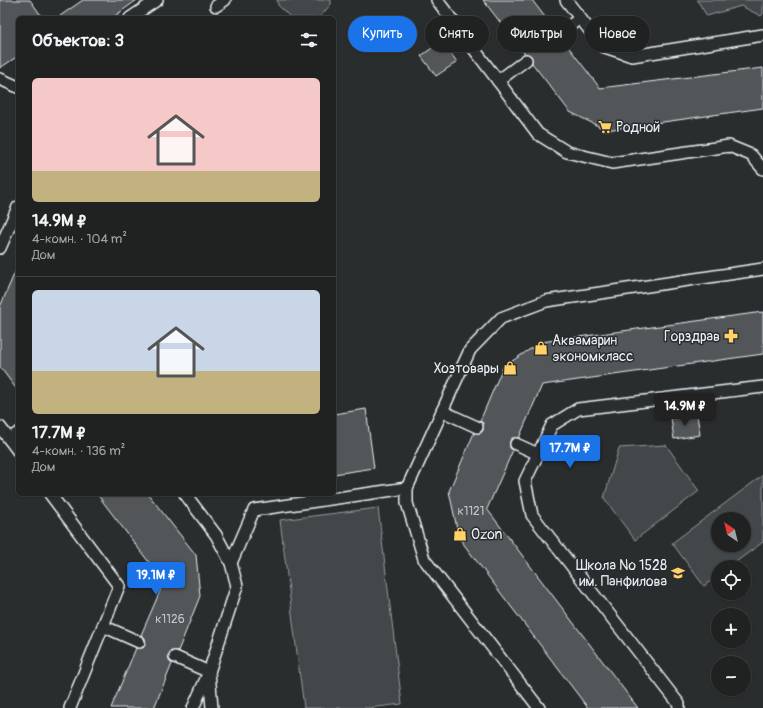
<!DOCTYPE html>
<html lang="ru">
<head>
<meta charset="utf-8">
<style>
  body { margin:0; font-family:Pangolin,sans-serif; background:#2d2f2f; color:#f1f3f6; height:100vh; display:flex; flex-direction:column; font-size:15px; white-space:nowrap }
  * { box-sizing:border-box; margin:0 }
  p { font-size:13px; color:#a2a4a5 }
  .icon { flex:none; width:22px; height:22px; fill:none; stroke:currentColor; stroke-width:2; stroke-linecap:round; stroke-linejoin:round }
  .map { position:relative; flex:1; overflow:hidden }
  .sheet { position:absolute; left:16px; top:16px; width:320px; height:480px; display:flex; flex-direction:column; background:#202222; border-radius:6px; box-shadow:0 1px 3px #0004,0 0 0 1px #3d3f40 }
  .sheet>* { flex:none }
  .guide { position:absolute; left:348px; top:16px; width:355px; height:36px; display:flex; gap:8px }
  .needle { width:26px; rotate:325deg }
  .fabs { position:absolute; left:711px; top:512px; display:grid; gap:8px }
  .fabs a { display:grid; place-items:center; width:40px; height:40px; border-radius:50%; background:#202222; box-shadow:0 1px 3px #0004,0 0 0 1px #3d3f40; font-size:20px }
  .price { position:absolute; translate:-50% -34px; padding:0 9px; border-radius:4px; background:#1a73e8; color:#fff; font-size:13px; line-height:26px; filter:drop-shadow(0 1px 2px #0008) }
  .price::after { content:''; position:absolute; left:50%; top:24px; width:12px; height:9px; margin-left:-6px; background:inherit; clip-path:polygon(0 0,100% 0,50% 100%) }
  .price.active { background:#222; color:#fff }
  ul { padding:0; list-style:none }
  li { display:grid; align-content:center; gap:8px; height:212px; padding:0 16px }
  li+li { border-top:1px solid #3d3f40 }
  li span { display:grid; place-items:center; height:124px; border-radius:6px; color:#555 }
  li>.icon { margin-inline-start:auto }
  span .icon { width:72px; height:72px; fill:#fffc; stroke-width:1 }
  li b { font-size:17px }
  h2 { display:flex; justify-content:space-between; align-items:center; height:48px; padding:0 16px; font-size:17px }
  .pill { padding:0 14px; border-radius:18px; background:#202222; box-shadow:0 1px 3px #0004,0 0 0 1px #3d3f40; font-size:14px; line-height:36px }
  .pill.active { background:#1a73e8; color:#fff }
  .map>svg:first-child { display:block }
  .green { fill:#424648; stroke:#959ca0; fill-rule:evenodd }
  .building { fill:#535759; stroke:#e8f1f8 }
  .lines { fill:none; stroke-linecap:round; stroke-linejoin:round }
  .lane-casing { stroke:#e8f1f8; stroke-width:14 }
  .lane { stroke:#2a2d2e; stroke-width:11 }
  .labels { text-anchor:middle; stroke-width:3; stroke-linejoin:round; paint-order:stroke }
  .number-label { font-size:12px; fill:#c3cad0 }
  .poi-label { font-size:14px; fill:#e8f1f8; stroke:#2a2d2e; text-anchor:start }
</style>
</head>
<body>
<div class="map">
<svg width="763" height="708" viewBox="0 0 763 708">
  <rect width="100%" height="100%" fill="#2a2d2e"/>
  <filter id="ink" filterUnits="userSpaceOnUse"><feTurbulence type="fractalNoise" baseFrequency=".025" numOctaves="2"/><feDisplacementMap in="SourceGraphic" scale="8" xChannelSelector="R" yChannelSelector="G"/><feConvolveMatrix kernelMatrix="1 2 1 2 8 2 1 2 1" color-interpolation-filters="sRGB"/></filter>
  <g filter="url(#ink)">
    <g class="green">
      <polygon points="277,0 331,0 331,4 319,18 291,18 278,5"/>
      <polygon points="697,0 763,0 763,14 761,16 741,6 707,16"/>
      <polygon points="666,445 699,491 635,540 604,498 619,448"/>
      <path d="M763 475V542L729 567H718V575L704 586 672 543ZM718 519H744V545H718Z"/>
      <polygon points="378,508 402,704 368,708 304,708 280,520"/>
    </g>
    <g class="building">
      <polygon points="0,0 30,0 43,18 18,18 18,56 0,68"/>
      <polygon points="83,0 137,0 112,18 57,18"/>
      <polygon points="483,0 532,0 554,29 552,34 554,39 557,41 563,40 600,88 763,68 763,108 606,130 570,112 532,63 531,56 524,53"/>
      <polygon points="442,41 457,62 436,76 421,56"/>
      <polygon points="18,265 18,391 0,367 0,307"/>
      <polygon points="763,312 763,354 542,385 519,438 512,438 510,441 510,448 513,450 487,509 638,708 588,708 459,538 449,491 474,433 481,433 483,430 483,423 480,421 503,367 541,342"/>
      <polygon points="366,409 374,468 334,474 334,414"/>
      <polygon points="697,415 700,435 674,439 671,418"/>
      <polygon points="97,494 148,494 196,555 200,596 178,651 171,651 168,655 169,661 172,664 154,708 111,708 136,648 143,648 146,644 145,638 141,635 164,582"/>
    </g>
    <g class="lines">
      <g class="lane-casing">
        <g id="lane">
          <polyline points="437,0 538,134 567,152 612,163 729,146 751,155 763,169"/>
          <polyline points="566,0 602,46 632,56 763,35"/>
          <polyline points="216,6 225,0"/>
          <polyline points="130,18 157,0"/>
          <polyline points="559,34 580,18"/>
          <polyline points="0,79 18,87"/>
          <polyline points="498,81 526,60"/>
          <polyline points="0,248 18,207"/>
          <polyline points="442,411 477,427"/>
          <polyline points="0,427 18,451"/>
          <polyline points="9,439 18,433"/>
          <polyline points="516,444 538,454"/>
          <polyline points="50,494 119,586 70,708"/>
          <polyline points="185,494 216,535 231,563 237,586 209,672 193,708"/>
          <polyline points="231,563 254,510 407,488"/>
          <polyline points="103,626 139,642"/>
          <polyline points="175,657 209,672 212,708"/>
          <polyline points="539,708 424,559 407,503 407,488 470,350 501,318 546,301 763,269"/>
          <polyline points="679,708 679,704 532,515 525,481 552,425 578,409 763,387"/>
        </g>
      </g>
      <use href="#lane" class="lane"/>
    </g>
  </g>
  <defs>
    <g id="supermarket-bare" transform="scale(1.08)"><path d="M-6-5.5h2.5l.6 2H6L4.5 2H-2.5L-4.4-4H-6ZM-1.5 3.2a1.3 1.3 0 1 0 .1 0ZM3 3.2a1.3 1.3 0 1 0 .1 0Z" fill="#ffd166" stroke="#2a2d2e" stroke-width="2.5" paint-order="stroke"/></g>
    <g id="pharmacy-bare" transform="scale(1.08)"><path d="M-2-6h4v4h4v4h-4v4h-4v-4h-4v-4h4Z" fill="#ffd166" stroke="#2a2d2e" stroke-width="2.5" paint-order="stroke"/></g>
    <g id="shop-bare" transform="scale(1.08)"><path d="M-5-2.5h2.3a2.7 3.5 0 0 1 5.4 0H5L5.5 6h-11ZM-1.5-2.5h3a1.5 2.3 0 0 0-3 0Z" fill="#ffd166" stroke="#2a2d2e" stroke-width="2.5" paint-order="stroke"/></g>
    <g id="school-bare" transform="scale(1.08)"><path d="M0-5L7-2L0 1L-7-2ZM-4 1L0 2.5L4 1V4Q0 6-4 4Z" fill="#ffd166" stroke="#2a2d2e" stroke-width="2.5" paint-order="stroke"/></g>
  </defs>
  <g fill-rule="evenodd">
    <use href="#supermarket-bare" x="605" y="127"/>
    <use href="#pharmacy-bare" x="731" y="336"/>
    <use href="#shop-bare" x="541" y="348"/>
    <use href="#shop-bare" x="510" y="368"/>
    <use href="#shop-bare" x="460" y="534"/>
    <use href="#school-bare" x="678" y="573"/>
  </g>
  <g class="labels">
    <g class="number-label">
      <text x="471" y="515">к1121</text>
      <text x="170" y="623">к1126</text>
    </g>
    <g class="poi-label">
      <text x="616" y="132">Родной</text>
      <text x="720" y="341" text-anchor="end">Горздрав</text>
      <text x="552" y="345">Аквамарин<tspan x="552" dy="16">экономкласс</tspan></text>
      <text x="499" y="373" text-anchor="end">Хозтовары</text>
      <text x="471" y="539">Ozon</text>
      <text x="667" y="570" text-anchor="end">Школа № 1528<tspan x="667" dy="16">им. Панфилова</tspan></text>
    </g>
  </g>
</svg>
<div class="fabs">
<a><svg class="needle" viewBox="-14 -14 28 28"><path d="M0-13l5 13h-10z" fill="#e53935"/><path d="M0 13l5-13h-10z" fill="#a2a4a5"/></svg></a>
<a><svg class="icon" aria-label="locate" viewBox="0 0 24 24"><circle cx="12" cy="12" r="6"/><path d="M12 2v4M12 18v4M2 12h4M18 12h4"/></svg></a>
<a>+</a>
<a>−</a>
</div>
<b class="price active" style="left:685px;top:427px">14.9M ₽</b>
<b class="price" style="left:570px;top:469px">17.7M ₽</b>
<b class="price" style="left:156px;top:596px">19.1M ₽</b>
<div class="guide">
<a class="pill active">Купить</a>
<a class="pill">Снять</a>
<a class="pill">Фильтры</a>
<a class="pill">Новое</a>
</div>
<section class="sheet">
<h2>Объектов: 3<svg class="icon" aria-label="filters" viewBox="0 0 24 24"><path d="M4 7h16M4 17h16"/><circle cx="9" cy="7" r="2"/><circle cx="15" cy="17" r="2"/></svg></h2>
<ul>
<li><span style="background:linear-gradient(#f6c9c9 75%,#c2b280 0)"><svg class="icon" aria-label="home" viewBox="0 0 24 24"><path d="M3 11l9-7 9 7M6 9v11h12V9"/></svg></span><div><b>14.9M ₽</b><p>4-комн. · 104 m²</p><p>Дом</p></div></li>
<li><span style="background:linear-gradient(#c9d6e8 65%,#c2b280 0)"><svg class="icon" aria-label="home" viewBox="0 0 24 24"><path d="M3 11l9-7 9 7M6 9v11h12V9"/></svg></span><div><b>17.7M ₽</b><p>4-комн. · 136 m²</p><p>Дом</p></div></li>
</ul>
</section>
</div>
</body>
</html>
